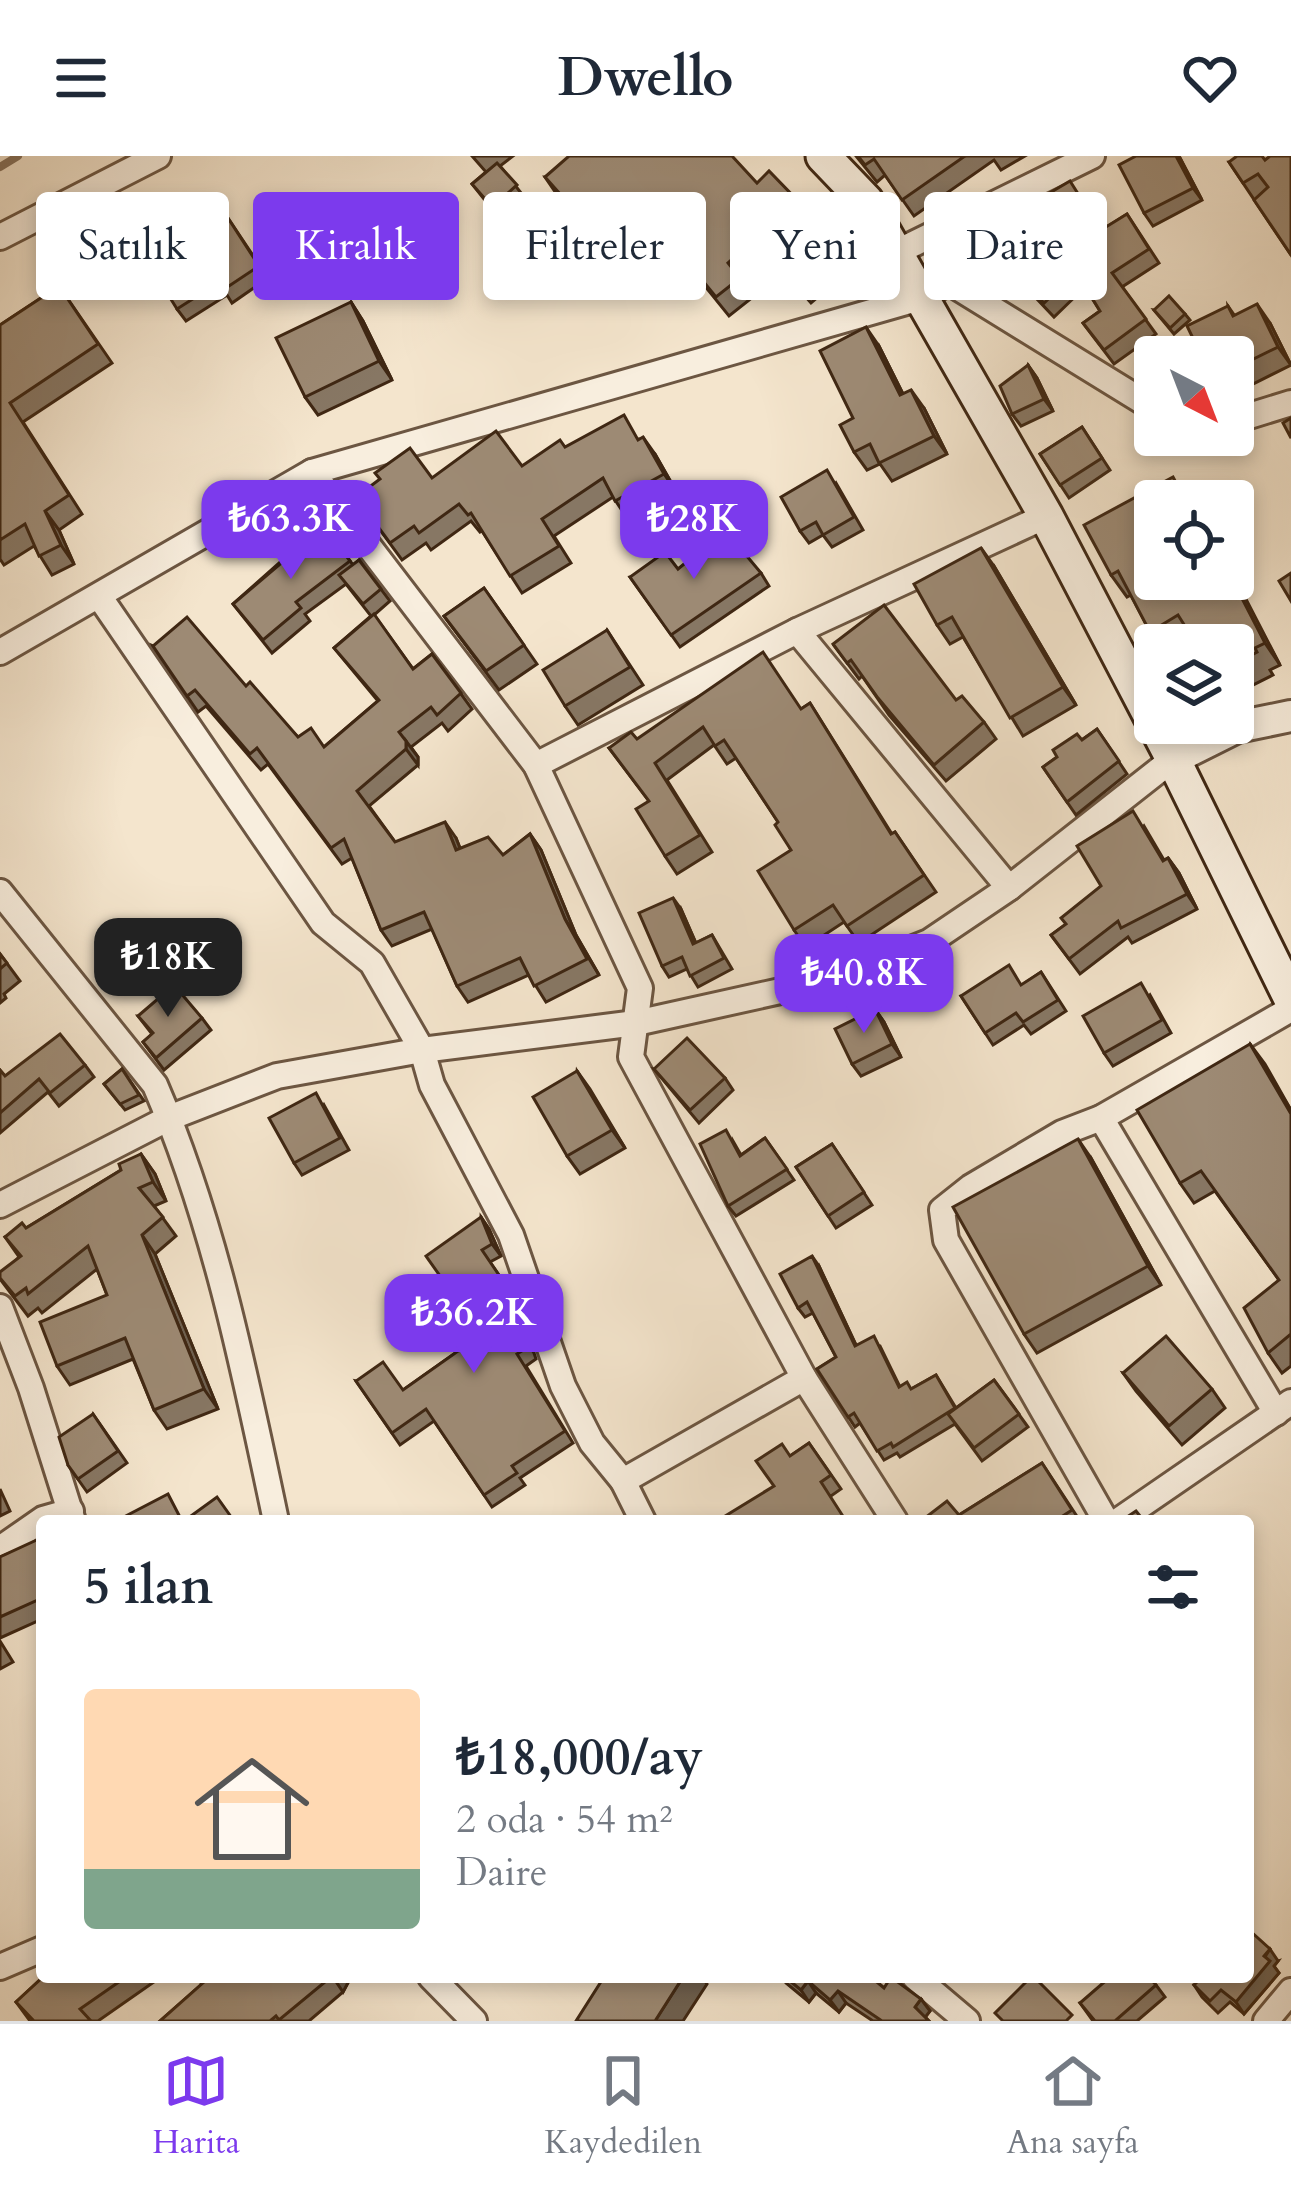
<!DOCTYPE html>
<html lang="tr">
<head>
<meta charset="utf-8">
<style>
  body { margin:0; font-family:Cardo,serif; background:#f6f6f7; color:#1f2937; height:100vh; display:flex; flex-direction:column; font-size:45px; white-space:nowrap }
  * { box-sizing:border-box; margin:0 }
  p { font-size:39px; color:#747a83 }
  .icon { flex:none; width:66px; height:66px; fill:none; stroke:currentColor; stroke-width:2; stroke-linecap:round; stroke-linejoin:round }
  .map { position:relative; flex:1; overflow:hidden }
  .panel { position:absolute; left:36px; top:1359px; width:1218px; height:468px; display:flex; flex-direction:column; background:#fff; border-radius:12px; box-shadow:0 6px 18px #0003 }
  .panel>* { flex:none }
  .hud { position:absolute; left:36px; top:36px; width:1221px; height:108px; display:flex; gap:24px }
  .needle { width:78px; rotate:138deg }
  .fabs { position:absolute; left:1134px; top:180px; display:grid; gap:24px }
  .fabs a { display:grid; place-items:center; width:120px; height:120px; border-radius:12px; background:#fff; box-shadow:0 6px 18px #0003; font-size:60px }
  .price { position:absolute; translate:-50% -102px; padding:0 27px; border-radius:24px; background:#7c3aed; color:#fff; font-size:39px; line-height:78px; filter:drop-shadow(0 3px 6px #0008) }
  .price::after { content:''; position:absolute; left:50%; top:72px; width:36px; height:27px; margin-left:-18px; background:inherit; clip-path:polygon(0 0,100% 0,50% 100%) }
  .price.on { background:#222; color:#fff }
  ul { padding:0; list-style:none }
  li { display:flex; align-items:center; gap:36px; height:300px; padding:0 48px }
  li span { display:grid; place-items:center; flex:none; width:336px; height:240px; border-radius:12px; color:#555 }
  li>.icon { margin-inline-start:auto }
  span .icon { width:144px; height:144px; fill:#fffc; stroke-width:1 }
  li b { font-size:51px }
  h2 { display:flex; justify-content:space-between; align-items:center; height:144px; padding:0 48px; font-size:51px }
  .chip { padding:0 42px; border-radius:12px; background:#fff; box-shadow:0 6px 18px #0003; font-size:42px; line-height:108px }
  .chip.on { background:#7c3aed; color:#fff }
  header { display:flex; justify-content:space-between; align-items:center; height:156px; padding:0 48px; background:#fff; font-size:54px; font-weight:800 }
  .tabs { display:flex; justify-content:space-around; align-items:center; height:168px; border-top:3px solid #e0e1e3; background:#fff; font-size:33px; color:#747a83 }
  .tabs a { display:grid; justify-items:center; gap:6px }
  .tabs .on { color:#7c3aed }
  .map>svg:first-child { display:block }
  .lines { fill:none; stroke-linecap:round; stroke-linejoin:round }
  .stream { stroke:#86725d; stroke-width:8 }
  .minor-casing { stroke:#6c5642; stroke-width:30 }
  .tertiary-casing { stroke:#6c5642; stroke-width:36 }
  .secondary-casing { stroke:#3f2713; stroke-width:39 }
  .minor { stroke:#f8eede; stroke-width:24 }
  .tertiary { stroke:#f8eede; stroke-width:30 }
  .secondary { stroke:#f8eede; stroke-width:33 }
  .wall { fill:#877764; stroke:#3f2713; stroke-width:3 }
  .shaded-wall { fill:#6e6151; stroke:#3f2713; stroke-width:3 }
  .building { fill:#9d8a74; stroke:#3f2713; stroke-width:3 }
</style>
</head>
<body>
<header><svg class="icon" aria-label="menu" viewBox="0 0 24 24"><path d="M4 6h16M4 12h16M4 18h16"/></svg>Dwello<svg class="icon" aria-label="heart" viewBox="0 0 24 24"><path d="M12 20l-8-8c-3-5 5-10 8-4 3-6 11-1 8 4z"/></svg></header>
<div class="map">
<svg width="1291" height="1865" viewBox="0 0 1291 1865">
  <rect width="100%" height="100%" fill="#f4e5cd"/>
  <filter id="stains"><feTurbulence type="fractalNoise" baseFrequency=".00167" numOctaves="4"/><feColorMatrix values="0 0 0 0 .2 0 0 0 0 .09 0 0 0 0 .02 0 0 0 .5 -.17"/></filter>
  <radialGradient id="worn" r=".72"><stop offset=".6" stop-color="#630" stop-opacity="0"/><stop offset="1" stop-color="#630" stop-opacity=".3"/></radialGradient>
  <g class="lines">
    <polyline class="stream" points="0,11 18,0"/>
    <g class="minor-casing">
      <g id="minor">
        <polyline points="0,81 158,0"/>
        <polyline points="895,97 1092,0"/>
        <polyline points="1233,265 1291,247"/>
        <polyline points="312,316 536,609 640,832 631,901 804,1222 895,1365"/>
        <polyline points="99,440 323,767 372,807 422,894 432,929 511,1079 563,1230 592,1287 623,1325"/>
        <polyline points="797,475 1009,732"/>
        <polyline points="0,496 312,316 920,142 949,126 1155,253"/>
        <polyline points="536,609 797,475 1046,360"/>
        <path d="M0 736 155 929C215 1068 245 1218 276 1365"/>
        <polyline points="1101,962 1276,1257"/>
        <polyline points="0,1049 169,962 277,920 422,894 636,867 839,822 929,786 1009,732 1173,603"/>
        <polyline points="0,1151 31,1232 73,1365"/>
        <polyline points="643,1365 623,1325 804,1222"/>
        <polyline points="1106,1365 946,1084 942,1054 971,1031 1062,977 1101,962 1291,853"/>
        <polyline points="1118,1365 1291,1246"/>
        <polyline points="0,1393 43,1363 71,1355"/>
        <polyline points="0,1811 42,1793"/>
        <polyline points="431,1821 474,1865"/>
        <polyline points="915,1821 967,1865"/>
        <polyline points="1266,1865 1291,1835"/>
      </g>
    </g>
    <g class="tertiary-casing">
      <polyline id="tertiary" points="1173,603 1237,571 1291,560"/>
    </g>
    <g class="secondary-casing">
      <polyline id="secondary" points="823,0 866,45 1046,360 1173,603 1291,843"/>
    </g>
    <use href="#minor" class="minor"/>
    <use href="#tertiary" class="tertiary"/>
    <use href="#secondary" class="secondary"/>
  </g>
  <g class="wall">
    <polygon points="472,0 513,0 500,10 525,42 500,63 472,28 486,16"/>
    <polygon points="856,0 1025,0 1001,14 994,4 914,60 885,19 877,26"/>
    <polygon points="1179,0 1202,44 1153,70 1144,57"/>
    <polygon points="1265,4 1291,99 1229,6"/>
    <polygon points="545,21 757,27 828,76 841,94 842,111 838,124 811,147 769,99 742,125 753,141 729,160 675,93 636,128 558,40"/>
    <polygon points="1127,58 1159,107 1122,131 1156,178 1114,208 1083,167 1100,155 1085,131 1054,161 1019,124 1007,132 975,81 1102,74"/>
    <polygon points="226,59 268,122 232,147 227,139 186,165 177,153"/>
    <polygon points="59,130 112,207 23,266 82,358 59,374 74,408 52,419 34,390 4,409 0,403 0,169"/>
    <polygon points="351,146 363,165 392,224 318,259 305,241"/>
    <polygon points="1228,150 1235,160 1270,167 1291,209 1233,238 1233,201"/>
    <polygon points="1154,154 1185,158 1190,164 1174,178"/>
    <polygon points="879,190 903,238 924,252 947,298 892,325 880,308 867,314 854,296 853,262"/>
    <polygon points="1028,209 1037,222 1053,255 1021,270 1012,258"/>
    <polygon points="1082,271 1110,314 1069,342 1040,298"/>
    <polygon points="639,283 655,298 676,335 627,362 613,341 554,380 571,407 522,437 482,375 480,376 471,365 431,394 426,387 402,404 356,341 432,322 522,310 565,291"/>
    <polygon points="836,327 863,374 832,391 823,379 809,387 800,375"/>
    <polygon points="1155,345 1233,423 1280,509 1270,514 1273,519 1233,539 1233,489 1195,486 1192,482 1180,489 1159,489 1150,476 1131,439 1127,441 1111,419"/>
    <polygon points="323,368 353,409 359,404 390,445 374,459 413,513 432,498 472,553 448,575 442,567 411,591 418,601 418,609 369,650 395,686 456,682 460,692 503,699 530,678 541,694 576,779 599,819 546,846 529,819 468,846 457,830 432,773 392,790 381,774 352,702 342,708 268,608 261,614 206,550 198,556 153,490 246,530 298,581 324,591 378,545 334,492 371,460 346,428 305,458 310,465 272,497 233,448"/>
    <polygon points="994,410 1076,549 1023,580 963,481 950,488 937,469"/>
    <polygon points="678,413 761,417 769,430 680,491 630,421"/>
    <polygon points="484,432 537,508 499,534 444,460"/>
    <polygon points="607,474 643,529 578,569 565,550"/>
    <polygon points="833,488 956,544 984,566 996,583 946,625 889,559 862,520 859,523"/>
    <polygon points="810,547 892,678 895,676 936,736 859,787 844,766 806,791 794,774 791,694 778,666 736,602 727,608 714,589 667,624 712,696 677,718 665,700 649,645 609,592 637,583 801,553"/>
    <polygon points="1097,573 1127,618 1076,659 1043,611"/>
    <polygon points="1144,670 1164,704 1168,702 1179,717 1197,753 1132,787 1128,781 1080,818 1051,779 1065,769 1101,730"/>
    <polygon points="681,753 696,787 712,779 732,813 698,831 687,813 669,821 662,810"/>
    <polygon points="0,798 20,825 4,838 6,842 0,847"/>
    <polygon points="1041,816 1066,855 1031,878 1024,869 993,889 961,840 1022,829"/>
    <polygon points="1150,839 1171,877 1113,910 1104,897"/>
    <polygon points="875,853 884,866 901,901 861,920 852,908"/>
    <polygon points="138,860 202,862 211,874 164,914 143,886 152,878"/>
    <polygon points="1250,888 1291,954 1291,1210 1282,1217 1268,1197 1279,1124 1215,1035 1194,1047 1180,1027"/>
    <polygon points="85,909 94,921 59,950 48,936 0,977 0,914 5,920"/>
    <polygon points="122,913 144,945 125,954 104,928"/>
    <polygon points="654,913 725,922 733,934 699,967"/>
    <polygon points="577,915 625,992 580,1018 567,1000"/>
    <polygon points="324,949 349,994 302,1019 294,1007"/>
    <polygon points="765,982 794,1024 736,1060 728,1050 733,985 741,999"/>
    <polygon points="832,988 872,1049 836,1072 796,1011"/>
    <polygon points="141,998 155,1018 166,1045 154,1050 176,1080 155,1098 218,1253 167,1273 154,1254 133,1203 70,1229 57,1210 107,1139 97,1113 42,1157 38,1152 28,1160 0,1123 19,1101 5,1081 26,1072 121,1014"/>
    <polygon points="1091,1002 1161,1129 1037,1197 1024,1178"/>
    <polygon points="481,1061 489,1073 501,1100 490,1106 509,1134 498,1142 534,1197 536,1203 526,1210 573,1287 520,1322 525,1329 492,1351 434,1265 400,1289 356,1225 403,1234 461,1193 478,1174"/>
    <polygon points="819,1110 856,1189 880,1190 900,1231 911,1233 936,1219 956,1252 994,1224 1028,1271 982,1305 955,1268 900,1301 897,1297 884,1304 860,1267 855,1271 817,1213 836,1201 813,1157 805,1161 798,1152"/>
    <polygon points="1123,1217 1212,1233 1225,1252 1182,1289 1136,1235"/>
    <polygon points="93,1258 127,1307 87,1336 68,1309"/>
    <polygon points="809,1287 841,1333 831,1340 774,1330 790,1300"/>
    <polygon points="1042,1307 1080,1365 921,1365 959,1359"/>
    <polygon points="0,1333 10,1355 0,1360"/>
    <polygon points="42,1384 42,1463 0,1482 0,1401"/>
    <polygon points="0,1485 13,1506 0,1513"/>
    <polygon points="1278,1805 1274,1810 1279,1817 1244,1858 1230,1846 1218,1857 1202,1841 1194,1829"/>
    <polygon points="43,1821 161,1821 98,1865 30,1865 16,1846"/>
    <polygon points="196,1821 351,1821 343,1836 309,1865 160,1865 202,1828"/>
    <polygon points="782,1821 871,1821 884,1832 921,1843 930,1855 925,1861 929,1865 873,1865 846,1847 839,1856 816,1837 809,1846 786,1827"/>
    <polygon points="1156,1829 1165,1841 1137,1865 1093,1865 1080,1847"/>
  </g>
  <g class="shaded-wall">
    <polygon points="1176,0 1179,0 1202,44 1193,32"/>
    <polygon points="828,76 841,94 842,111 838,124 825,105"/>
    <polygon points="351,146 363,165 392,224 379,205"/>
    <polygon points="1257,148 1270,167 1291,209 1278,191"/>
    <polygon points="866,171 879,190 913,258 900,239"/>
    <polygon points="1028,209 1037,222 1053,255 1044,243"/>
    <polygon points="911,234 924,252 947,298 934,280"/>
    <polygon points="643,281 655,298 676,335 664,318"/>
    <polygon points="45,355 59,374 74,408 61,389"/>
    <polygon points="981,392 994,410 1076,549 1063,531"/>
    <polygon points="1233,418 1280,509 1265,487 1232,423"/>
    <polygon points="406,585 418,601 418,609 406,593"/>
    <polygon points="445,666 456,682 467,710 456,694"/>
    <polygon points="530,678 541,694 576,779 599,819 565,763"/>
    <polygon points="1168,702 1179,717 1197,753 1187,738"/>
    <polygon points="673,742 681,753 701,799 693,788"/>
    <polygon points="875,853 884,866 901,901 892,888"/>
    <polygon points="1250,888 1265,908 1291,954 1291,958"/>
    <polygon points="577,915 590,933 625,992 612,974"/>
    <polygon points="1078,983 1091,1002 1161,1129 1148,1110"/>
    <polygon points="141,998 155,1018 166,1045 153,1026"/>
    <polygon points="481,1061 489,1073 501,1100 492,1088"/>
    <polygon points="142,1079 155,1098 218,1253 204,1233"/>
    <polygon points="812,1100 819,1110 861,1200 855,1190"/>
    <polygon points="1270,1793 1278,1805 1274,1810 1279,1817 1244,1858 1236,1846"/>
    <polygon points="333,1821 351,1821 343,1836"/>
    <polygon points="683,1821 702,1821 707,1828 683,1865 655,1865"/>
    <polygon points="808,1825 816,1837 809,1846 801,1834"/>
    <polygon points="838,1835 846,1847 839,1856 830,1844"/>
    <polygon points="921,1843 930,1855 924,1863 915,1851"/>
  </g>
  <g class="building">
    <polygon points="569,0 732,0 757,27 769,15 828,76 829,92 825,105 798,128 756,81 728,107 740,122 716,141 662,75 623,109 545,21"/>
    <polygon points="858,0 965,0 902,44 874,3 865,9"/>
    <polygon points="1136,0 1176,0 1193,32 1144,57 1119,9"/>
    <polygon points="1237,0 1262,0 1265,4 1270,0 1291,0 1291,99 1254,44 1268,31 1258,18 1243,27 1229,6"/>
    <polygon points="497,7 517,29 492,51 472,28"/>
    <polygon points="1070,25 1101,74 1127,58 1149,93 1112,117 1146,163 1104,194 1083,167 1100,155 1076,116 1044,147 1009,110 997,117 975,81"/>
    <polygon points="226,59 259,110 223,134 218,127 177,153 149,108"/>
    <polygon points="59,130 98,188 10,247 69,339 45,355 61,389 39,400 25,368 0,384 0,169"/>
    <polygon points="1169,140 1185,158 1170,172 1154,154"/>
    <polygon points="351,146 379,205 305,241 276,182"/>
    <polygon points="1257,148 1278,191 1233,213 1233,201 1202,201 1187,170 1228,150 1233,160"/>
    <polygon points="866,171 900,239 911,234 934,280 879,307 870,288 854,296 840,269 853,262 820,195"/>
    <polygon points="1028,209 1044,243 1012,258 1000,230"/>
    <polygon points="624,259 638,284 643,281 664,318 615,345 603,322 542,363 559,390 510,420 471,357 468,359 459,348 419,377 414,370 390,387 356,341 380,323 375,317 410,292 432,322 496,275 522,310 560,284 565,291"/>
    <polygon points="1291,262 1291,282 1283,267"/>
    <polygon points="1082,271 1102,302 1060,329 1040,298"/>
    <polygon points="827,314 854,361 823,379 816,366 800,375 781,341"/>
    <polygon points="1173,321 1186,345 1155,345 1155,423 1232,423 1265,487 1255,492 1257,496 1233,509 1233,489 1190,489 1195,486 1178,459 1150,476 1118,415 1111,419 1084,369"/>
    <polygon points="323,368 350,405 296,446 301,452 263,484 233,448 285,404 281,400"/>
    <polygon points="725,374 761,417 671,479 630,421 665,396 678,413"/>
    <polygon points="981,392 1063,531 1010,562 952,461 937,469 914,428"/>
    <polygon points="359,404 381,433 363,448 339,419"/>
    <polygon points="1291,417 1291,445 1279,425"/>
    <polygon points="484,432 524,489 486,515 444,460"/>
    <polygon points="884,449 956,544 962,540 984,566 934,609 878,542 851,504 847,507 833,488"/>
    <polygon points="374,458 413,513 432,498 461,537 437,559 431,551 399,576 406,585 406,593 357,635 395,686 445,666 456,694 488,681 503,699 530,678 565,763 587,803 534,830 520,802 457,830 424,756 381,774 344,683 331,692 257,592 250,598 195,534 187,540 153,490 187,461 246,530 250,526 298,581 311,572 324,591 379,544 334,492"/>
    <polygon points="607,474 630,511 565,550 543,514"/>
    <polygon points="763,496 801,553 810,547 891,678 895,676 924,719 847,770 833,749 794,774 758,715 791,694 775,669 778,666 724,584 715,590 703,571 655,607 700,679 665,700 636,653 649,645 609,592 631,576 637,583"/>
    <polygon points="1097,573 1119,605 1067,646 1043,611 1057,601 1053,594 1077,578 1082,584"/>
    <polygon points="1133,655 1163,705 1168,702 1187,738 1121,772 1118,765 1069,803 1051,779 1066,768 1061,762 1101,730 1077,690"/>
    <polygon points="673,742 693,788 712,779 724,802 690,820 682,801 662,810 639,757"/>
    <polygon points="0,798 7,807 0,813"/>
    <polygon points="1009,809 1021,829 1041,816 1058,844 1023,866 1016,857 985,877 961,840"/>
    <polygon points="1141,827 1162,864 1104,897 1083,860"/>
    <polygon points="174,829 202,862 156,902 143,886 153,877 138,860"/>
    <polygon points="875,853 892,888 852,908 835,873"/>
    <polygon points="60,878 85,909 50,937 39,923 0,957 0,914 5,920"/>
    <polygon points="687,882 725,922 690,954 654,913"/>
    <polygon points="1250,888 1291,958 1291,1178 1268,1197 1244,1152 1279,1124 1201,1015 1180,1027 1137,954"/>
    <polygon points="122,913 139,939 120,948 104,928"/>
    <polygon points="577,915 612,974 567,1000 533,941"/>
    <polygon points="316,937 340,982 294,1007 269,962"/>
    <polygon points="726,974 740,1000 765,982 787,1013 728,1050 700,988"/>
    <polygon points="1078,983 1148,1110 1024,1178 953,1051"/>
    <polygon points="832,988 864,1036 828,1060 796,1011"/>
    <polygon points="141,998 153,1026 139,1032 163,1061 142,1079 204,1233 154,1254 125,1182 57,1210 40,1166 107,1139 88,1090 28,1138 26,1132 15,1140 0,1122 0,1116 21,1100 5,1081 22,1067 26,1072 121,1014 119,1008"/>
    <polygon points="481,1061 492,1088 482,1094 501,1122 489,1130 526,1185 528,1191 517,1198 565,1275 512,1310 517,1317 484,1339 426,1253 392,1277 356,1225 383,1206 403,1234 461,1193 457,1188 478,1174 426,1100"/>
    <polygon points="812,1100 855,1190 874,1180 899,1231 907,1226 911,1233 936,1219 955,1252 893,1291 891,1287 877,1295 854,1257 848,1261 817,1213 836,1201 807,1146 798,1152 780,1118"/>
    <polygon points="1166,1180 1212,1233 1169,1270 1123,1217"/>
    <polygon points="994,1224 1019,1258 974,1292 948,1258"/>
    <polygon points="93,1258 118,1295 78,1323 68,1309 59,1281"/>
    <polygon points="809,1287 831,1319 821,1326 846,1365 717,1365 774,1330 756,1305 782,1288 790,1300"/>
    <polygon points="1042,1307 1072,1354 1055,1365 1040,1365 1037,1361 1030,1365 921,1365 947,1345 959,1359"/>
    <polygon points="168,1338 182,1365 117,1365 120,1363"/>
    <polygon points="217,1341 234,1365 184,1365"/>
    <polygon points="1136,1355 1144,1365 1121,1365"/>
    <polygon points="41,1382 42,1442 0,1461 0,1401"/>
    <polygon points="1248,1773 1270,1793 1264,1800 1270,1805 1236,1846 1221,1834 1210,1845 1194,1829 1202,1821 1248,1821"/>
    <polygon points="43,1821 126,1821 80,1853 91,1865 34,1865 16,1846"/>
    <polygon points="199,1821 331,1821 279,1864 276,1860 270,1865 160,1865 204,1826"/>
    <polygon points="604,1821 683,1821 655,1865 576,1865"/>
    <polygon points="785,1821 871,1821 884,1832 891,1821 921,1843 915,1851 929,1865 882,1865 838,1835 830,1844 808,1825 801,1834"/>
    <polygon points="1031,1821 1034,1821 1072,1859 1066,1865 1003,1865 995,1857"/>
    <polygon points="1110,1821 1149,1821 1156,1829 1115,1865 1095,1865 1080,1847"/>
  </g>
  <rect width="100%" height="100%" filter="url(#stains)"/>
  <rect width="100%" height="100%" fill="url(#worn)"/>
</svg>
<div class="fabs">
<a><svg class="needle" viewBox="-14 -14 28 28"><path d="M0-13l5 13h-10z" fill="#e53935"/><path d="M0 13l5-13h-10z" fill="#747a83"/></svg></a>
<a><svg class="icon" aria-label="locate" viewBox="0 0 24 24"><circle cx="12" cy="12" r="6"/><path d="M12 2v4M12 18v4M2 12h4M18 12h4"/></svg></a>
<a><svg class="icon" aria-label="layers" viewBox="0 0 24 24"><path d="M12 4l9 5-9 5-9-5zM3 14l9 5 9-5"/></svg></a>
</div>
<b class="price" style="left:291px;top:426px">₺63.3K</b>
<b class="price" style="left:694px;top:426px">₺28K</b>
<b class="price on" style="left:168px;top:864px">₺18K</b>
<b class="price" style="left:864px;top:880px">₺40.8K</b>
<b class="price" style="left:474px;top:1220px">₺36.2K</b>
<div class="hud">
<a class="chip">Satılık</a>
<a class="chip on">Kiralık</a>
<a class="chip">Filtreler</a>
<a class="chip">Yeni</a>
<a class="chip">Daire</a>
</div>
<section class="panel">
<h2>5 ilan<svg class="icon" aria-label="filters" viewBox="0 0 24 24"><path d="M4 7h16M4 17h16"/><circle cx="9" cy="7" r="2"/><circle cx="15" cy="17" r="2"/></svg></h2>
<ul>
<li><span style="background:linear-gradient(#ffd9b3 75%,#7fa58c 0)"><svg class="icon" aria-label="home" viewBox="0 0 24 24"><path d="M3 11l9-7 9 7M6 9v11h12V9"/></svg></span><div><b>₺18,000/ay</b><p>2 oda · 54 m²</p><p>Daire</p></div></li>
</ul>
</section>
</div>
<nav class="tabs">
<a class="on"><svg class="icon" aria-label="map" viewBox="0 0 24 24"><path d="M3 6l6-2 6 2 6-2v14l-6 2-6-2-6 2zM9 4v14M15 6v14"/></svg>Harita</a>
<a><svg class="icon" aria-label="saved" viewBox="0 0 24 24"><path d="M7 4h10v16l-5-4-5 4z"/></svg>Kaydedilen</a>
<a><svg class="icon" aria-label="home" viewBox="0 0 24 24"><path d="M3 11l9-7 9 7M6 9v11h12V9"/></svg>Ana sayfa</a>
</nav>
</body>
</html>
